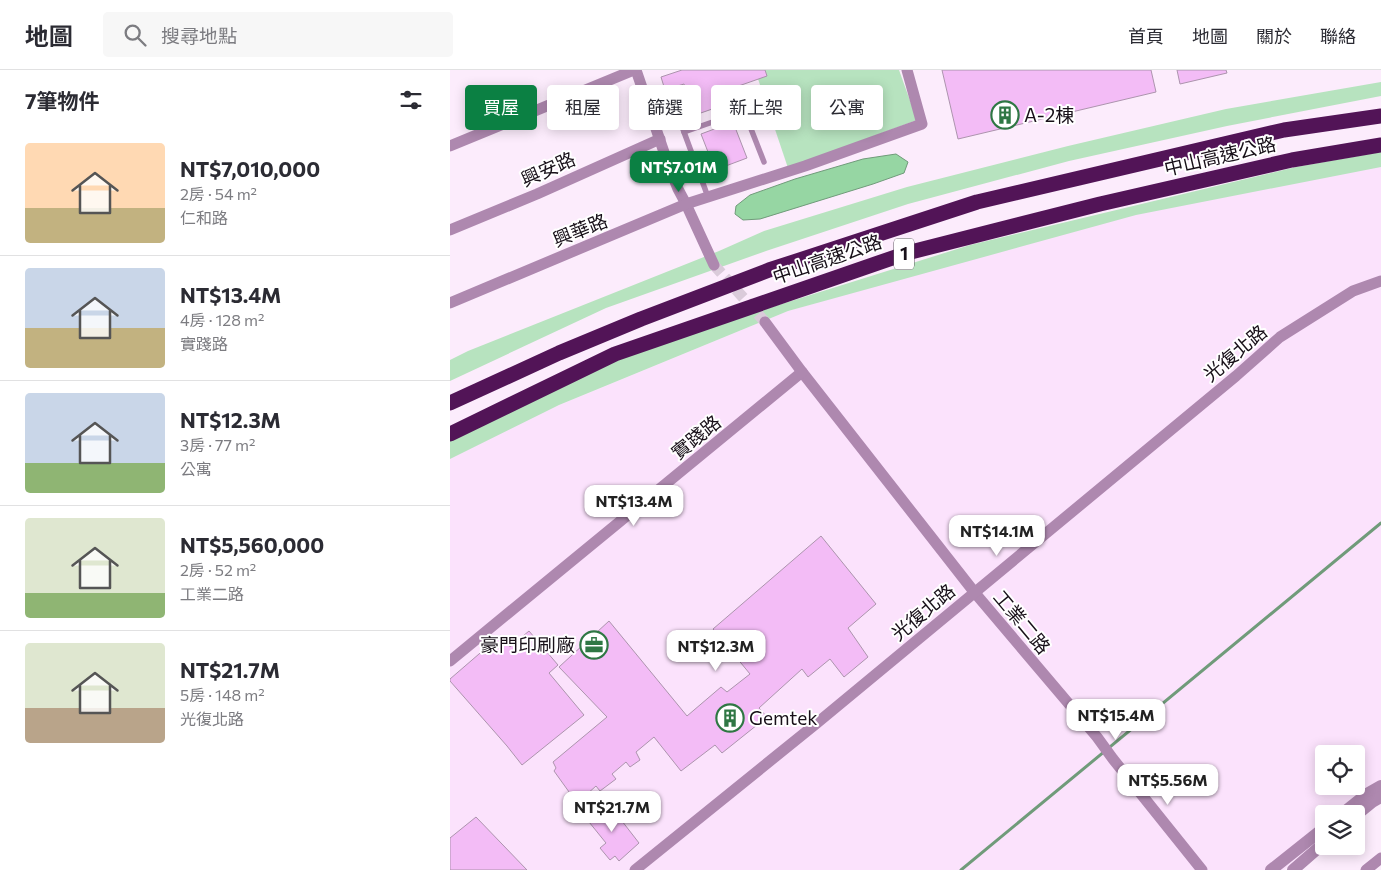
<!DOCTYPE html>
<html lang="zh-TW">
<head>
<meta charset="utf-8">
<style>
  body { margin:0; font-family:Commissioner,"Noto Sans TC",sans-serif; background:#f7f7f7; color:#2b2b33; height:100vh; display:flex; flex-direction:column; font-size:19px; white-space:nowrap }
  * { box-sizing:border-box; margin:0 }
  p { font-size:16px; color:#7c7c81 }
  .icon { flex:none; width:28px; height:28px; fill:none; stroke:currentColor; stroke-width:2; stroke-linecap:round; stroke-linejoin:round }
  .map { position:relative; flex:1; overflow:hidden }
  .panel { display:flex; flex-direction:column; background:#fff; width:450px }
  .panel>* { flex:none }
  .guide { position:absolute; left:15px; top:15px; width:475px; height:45px; display:flex; gap:10px }
  .buttons { position:absolute; left:865px; top:675px; display:grid; gap:10px }
  .buttons a { display:grid; place-items:center; width:50px; height:50px; border-radius:5px; background:#fff; box-shadow:0 2px 12px #0003; font-size:25px }
  .price { position:absolute; translate:-50% -42px; padding:0 11px; border-radius:10px; background:#fff; color:#222; font-size:16px; line-height:32px; filter:drop-shadow(0 1px 2px #0008) }
  .price::after { content:''; position:absolute; left:50%; top:30px; width:15px; height:11px; margin-left:-8px; background:inherit; clip-path:polygon(0 0,100% 0,50% 100%) }
  .price.on { background:#0b8043; color:#fff }
  ul { padding:0; list-style:none }
  li { display:flex; align-items:center; gap:15px; height:125px; padding:0 25px }
  li+li { border-top:1px solid #e1e1e2 }
  li span { display:grid; place-items:center; flex:none; width:140px; height:100px; border-radius:5px; color:#555 }
  li>.icon { margin-inline-start:auto }
  span .icon { width:60px; height:60px; fill:#fffc; stroke-width:1 }
  li b { font-size:21px }
  h2 { display:flex; justify-content:space-between; align-items:center; height:60px; padding:0 25px; font-size:21px }
  .tag { padding:0 18px; border-radius:5px; background:#fff; box-shadow:0 2px 12px #0003; font-size:18px; line-height:45px }
  .tag.on { background:#0b8043; color:#fff }
  header { display:flex; align-items:center; gap:30px; box-sizing:border-box; height:70px; padding:0 25px; background:#fff; border-bottom:1px solid #e1e1e2 }
  header strong { font-size:24px }
  nav { display:flex; gap:28px; margin-inline-start:auto; font-size:18px }
  .search { width:350px; height:45px; background:#f7f7f7; display:flex; align-items:center; gap:12px; box-sizing:border-box; padding:0 18px; border-radius:5px; color:#7c7c81; font-size:19px }
  main { display:flex; flex:1; min-height:0 }
  .map>svg:first-child { display:block }
  .built { fill:#fbe2fc; fill-rule:evenodd }
  .green { fill:#b7e3bf }
  .water { fill:#96d6a3; stroke:#709b7a }
  .lines { fill:none; stroke-linecap:round; stroke-linejoin:round }
  .stream { stroke:#709b7a; stroke-width:3 }
  .building { fill:#f3bcf6; stroke:#ac94ad }
  .minor-tunnel { stroke:#dacbda; stroke-width:11; stroke-dasharray:11 5.5; stroke-linecap:butt }
  .service { stroke:#ae88af; stroke-width:5.5 }
  .minor { stroke:#ae88af; stroke-width:11 }
  .tertiary { stroke:#ae88af; stroke-width:12 }
  .motorway { stroke:#521457; stroke-width:15 }
  .labels { text-anchor:middle; stroke-width:4; stroke-linejoin:round; paint-order:stroke }
  .shield { fill:#fff; stroke:#5d585e; stroke-width:1 }
  .shield-label { font-size:18px; font-weight:bold; fill:#181019 }
  .poi-label { font-size:19px; fill:#181019; stroke:#fff; text-anchor:start }
  .street-label { font-size:19px; fill:#181019; stroke:#fff }
</style>
</head>
<body>
<header>
<strong>地圖</strong>
<div class="search"><svg class="icon" aria-label="search" viewBox="0 0 24 24"><circle cx="10" cy="10" r="6"/><path d="M15 15l6 6"/></svg>搜尋地點</div>
<nav><a>首頁</a><a>地圖</a><a>關於</a><a>聯絡</a></nav>
</header>
<main>
<section class="panel">
<h2>7筆物件<svg class="icon" aria-label="filters" viewBox="0 0 24 24"><path d="M4 7h16M4 17h16"/><circle cx="9" cy="7" r="2"/><circle cx="15" cy="17" r="2"/></svg></h2>
<ul>
<li><span style="background:linear-gradient(#ffd9b3 65%,#c2b280 0)"><svg class="icon" aria-label="home" viewBox="0 0 24 24"><path d="M3 11l9-7 9 7M6 9v11h12V9"/></svg></span><div><b>NT$7,010,000</b><p>2房 · 54 m²</p><p>仁和路</p></div></li>
<li><span style="background:linear-gradient(#c9d6e8 60%,#c2b280 0)"><svg class="icon" aria-label="home" viewBox="0 0 24 24"><path d="M3 11l9-7 9 7M6 9v11h12V9"/></svg></span><div><b>NT$13.4M</b><p>4房 · 128 m²</p><p>實踐路</p></div></li>
<li><span style="background:linear-gradient(#c9d6e8 70%,#8fb573 0)"><svg class="icon" aria-label="home" viewBox="0 0 24 24"><path d="M3 11l9-7 9 7M6 9v11h12V9"/></svg></span><div><b>NT$12.3M</b><p>3房 · 77 m²</p><p>公寓</p></div></li>
<li><span style="background:linear-gradient(#dfe7d0 75%,#8fb573 0)"><svg class="icon" aria-label="home" viewBox="0 0 24 24"><path d="M3 11l9-7 9 7M6 9v11h12V9"/></svg></span><div><b>NT$5,560,000</b><p>2房 · 52 m²</p><p>工業二路</p></div></li>
<li><span style="background:linear-gradient(#dfe7d0 65%,#b9a48a 0)"><svg class="icon" aria-label="home" viewBox="0 0 24 24"><path d="M3 11l9-7 9 7M6 9v11h12V9"/></svg></span><div><b>NT$21.7M</b><p>5房 · 148 m²</p><p>光復北路</p></div></li>
</ul>
</section>
<div class="map">
<svg width="931" height="800" viewBox="0 0 931 800">
  <rect width="100%" height="100%" fill="#fcecfc"/>
  <path class="built" d="M931 93V723L902 744H874V767L834 800H0V380L338 241 712 135ZM874 684H906V716H874Z"/>
  <g class="green">
    <polygon points="305,0 449,0 467,50 338,98"/>
    <polygon points="931,12 931,26 777,56 619,91 458,134 316,181 156,238 0,311 0,290 18,281 269,181 314,161 457,117 618,76 776,39"/>
    <polygon points="931,82 931,97 686,145 338,241 109,335 0,389 0,371 168,289 319,238 520,175 846,97"/>
  </g>
  <polygon class="water" points="446,84 458,92 454,103 423,114 310,149 293,150 285,144 286,136 300,125 345,109 413,89"/>
  <g class="lines">
    <polyline class="stream" points="511,800 931,453"/>
  </g>
  <g class="building">
    <polygon points="232,0 315,0 317,6 263,25 268,37 245,45 234,14 215,20 211,7"/>
    <polygon points="492,0 701,0 706,22 508,69"/>
    <polygon points="727,0 776,0 777,3 730,14"/>
    <polygon points="283,52 297,88 265,100 251,64"/>
    <polygon points="371,466 426,534 398,558 418,587 394,607 380,589 358,607 352,599 309,638 317,647 272,683 265,675 231,701 204,667 186,682 190,690 180,697 176,692 162,704 166,709 150,721 146,716 127,733 104,701 106,698 103,692 157,647 109,597 159,551 237,646 271,617 277,622 300,604 263,559"/>
    <polygon points="79,561 108,595 99,603 134,645 72,695 57,676 0,611 0,609 51,565 60,577"/>
    <polygon points="151,734 161,745 165,742 189,773 169,791 165,786 160,790 150,778 156,773 135,747"/>
    <polygon points="26,747 77,800 0,800 0,768"/>
  </g>
  <g class="lines">
    <polyline class="minor-tunnel" points="264,195 315,252"/>
    <g class="service">
      <polyline points="224,35 258,127"/>
      <polyline points="234,62 294,41 314,92"/>
      <polyline points="218,94 243,85"/>
    </g>
    <g class="minor">
      <polyline points="186,0 218,94 228,119 236,134 264,195"/>
      <polyline points="0,76 184,0"/>
      <polyline points="0,160 87,124 210,69"/>
      <polyline points="0,233 236,134 355,96 472,54 457,0"/>
      <polyline points="315,252 352,302 525,523 647,667 663,689 752,800"/>
      <polyline points="0,591 352,302"/>
      <polyline points="185,800 367,653 786,306 830,267 903,221 931,211"/>
      <polyline points="916,800 931,788"/>
    </g>
    <g class="tertiary">
      <polyline points="892,744 917,724 931,716"/>
      <polyline points="906,745 922,732 931,727"/>
      <polyline points="821,800 874,758"/>
      <polyline points="843,800 874,773"/>
    </g>
    <g class="motorway">
      <polyline points="0,333 109,283 191,249 319,200 527,132 834,60 931,46"/>
      <polyline points="0,364 165,284 457,183 650,134 842,90 931,75"/>
    </g>
  </g>
  <defs>
    <g id="building-ring" transform="scale(1.4375)"><circle r="9.5" fill="#fff" stroke="#2f7744" stroke-width="1.5"/><path d="M-4-6H4V6H1V3H-1V6H-4ZM-2.5-4.3h1.7v1.8h-1.7ZM.8-4.3h1.7v1.8H.8ZM-2.5-1h1.7V.8h-1.7ZM.8-1h1.7V.8H.8Z" fill="#2f7744"/></g>
    <g id="office-ring" transform="scale(1.4375)"><circle r="9.5" fill="#fff" stroke="#2f7744" stroke-width="1.5"/><path d="M-6-3h4V-5.5h4V-3h4V5H-6ZM-1-4.5V-3h2v-1.5ZM-6 0V1H6V0Z" fill="#2f7744"/></g>
  </defs>
  <g fill-rule="evenodd">
    <use href="#building-ring" x="555" y="45"/>
    <use href="#office-ring" x="144" y="575"/>
    <use href="#building-ring" x="280" y="648"/>
  </g>
  <g class="labels">
    <rect class="shield" x="444" y="168.5" width="20" height="31" rx="4"/>
    <g class="shield-label">
      <text x="454" y="190">1</text>
    </g>
    <g class="poi-label">
      <text x="574" y="52">A-2棟</text>
      <text x="125" y="582" text-anchor="end">豪門印刷廠</text>
      <text x="299" y="655">Gemtek</text>
    </g>
    <g class="street-label">
      <text transform="translate(770 86) rotate(-13)" y="7">中山高速公路</text>
      <text transform="translate(98 99) rotate(-24)" y="7">興安路</text>
      <text transform="translate(130 160) rotate(-22)" y="7">興華路</text>
      <text transform="translate(377 189) rotate(-19)" y="7">中山高速公路</text>
      <text transform="translate(785 283) rotate(-40)" y="7">光復北路</text>
      <text transform="translate(246 367) rotate(-39)" y="7">實踐路</text>
      <text transform="translate(473 542) rotate(-40)" y="7">光復北路</text>
      <text transform="translate(572 552) rotate(50)" y="7">工業二路</text>
    </g>
  </g>
</svg>
<div class="buttons">
<a><svg class="icon" aria-label="locate" viewBox="0 0 24 24"><circle cx="12" cy="12" r="6"/><path d="M12 2v4M12 18v4M2 12h4M18 12h4"/></svg></a>
<a><svg class="icon" aria-label="layers" viewBox="0 0 24 24"><path d="M12 4l9 5-9 5-9-5zM3 14l9 5 9-5"/></svg></a>
</div>
<b class="price on" style="left:229px;top:123px">NT$7.01M</b>
<b class="price" style="left:184px;top:457px">NT$13.4M</b>
<b class="price" style="left:547px;top:487px">NT$14.1M</b>
<b class="price" style="left:266px;top:602px">NT$12.3M</b>
<b class="price" style="left:666px;top:671px">NT$15.4M</b>
<b class="price" style="left:718px;top:736px">NT$5.56M</b>
<b class="price" style="left:162px;top:763px">NT$21.7M</b>
<div class="guide">
<a class="tag on">買屋</a>
<a class="tag">租屋</a>
<a class="tag">篩選</a>
<a class="tag">新上架</a>
<a class="tag">公寓</a>
</div>
</div>
</main>
</body>
</html>
